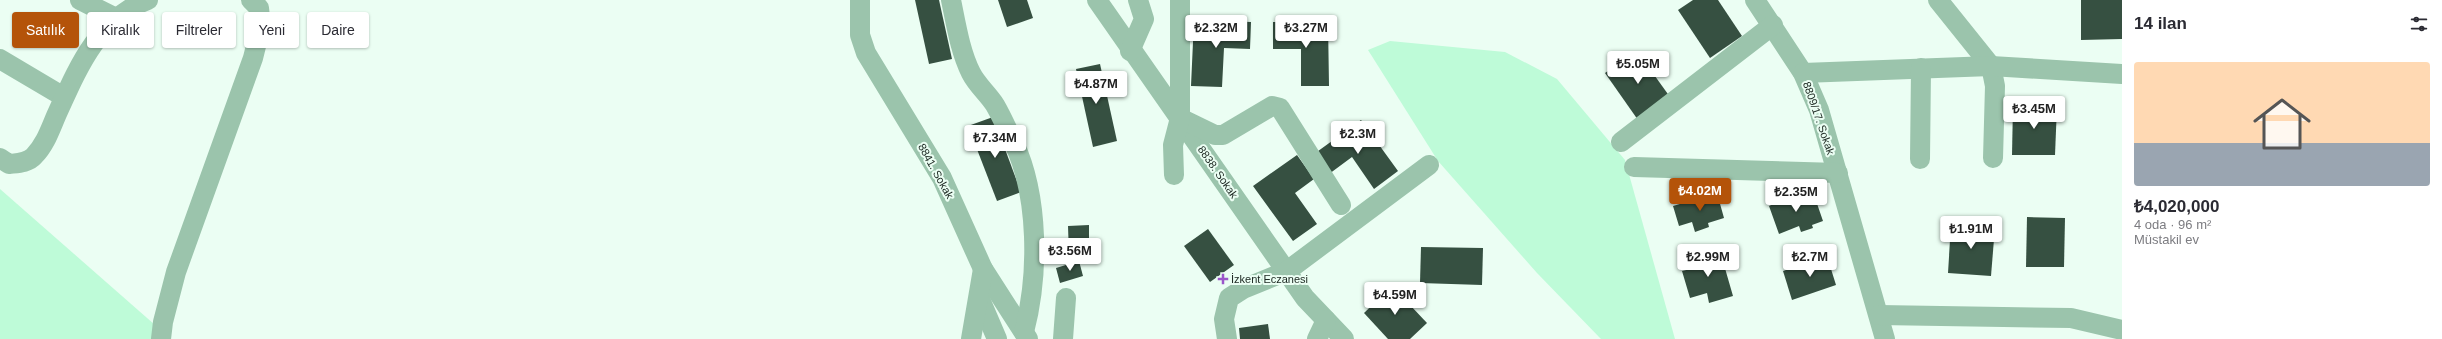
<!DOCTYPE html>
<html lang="tr">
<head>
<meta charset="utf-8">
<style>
  body { margin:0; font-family:Helvetica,sans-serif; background:#f7f7f7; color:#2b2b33; height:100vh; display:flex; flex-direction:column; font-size:15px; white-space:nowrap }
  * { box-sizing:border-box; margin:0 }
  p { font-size:13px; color:#7c7c81 }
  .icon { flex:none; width:22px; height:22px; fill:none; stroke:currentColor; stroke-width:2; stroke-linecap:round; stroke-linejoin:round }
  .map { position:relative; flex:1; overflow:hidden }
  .details { display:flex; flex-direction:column; background:#fff; width:320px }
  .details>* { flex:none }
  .banner { position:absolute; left:12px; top:12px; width:380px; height:36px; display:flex; gap:8px }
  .price { position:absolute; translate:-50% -34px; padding:0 9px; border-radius:4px; background:#fff; color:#222; font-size:13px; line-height:26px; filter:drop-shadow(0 1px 2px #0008) }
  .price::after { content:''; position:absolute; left:50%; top:24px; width:12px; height:9px; margin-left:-6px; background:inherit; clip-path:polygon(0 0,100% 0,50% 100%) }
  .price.selected { background:#b45309; color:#fff }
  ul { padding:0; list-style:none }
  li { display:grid; align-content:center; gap:8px; height:212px; padding:0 12px }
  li+li { border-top:1px solid #e1e1e2 }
  li span { display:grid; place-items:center; height:124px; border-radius:4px; color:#555 }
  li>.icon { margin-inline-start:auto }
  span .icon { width:72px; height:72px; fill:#fffc; stroke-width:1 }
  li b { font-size:17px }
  h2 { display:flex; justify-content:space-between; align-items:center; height:48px; padding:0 12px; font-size:17px }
  .pill { padding:0 14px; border-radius:4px; background:#fff; box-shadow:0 1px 3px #0004; font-size:14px; line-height:36px }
  .pill.selected { background:#b45309; color:#fff }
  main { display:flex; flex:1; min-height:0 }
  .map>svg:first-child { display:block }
  .green { fill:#befbd8 }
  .building { fill:#365041 }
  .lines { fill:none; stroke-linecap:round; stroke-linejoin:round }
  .minor { stroke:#9bc4ac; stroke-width:20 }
  .poi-dot { fill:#9b56ca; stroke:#ebfef3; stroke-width:1.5 }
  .labels { text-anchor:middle; stroke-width:4; stroke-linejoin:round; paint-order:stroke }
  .street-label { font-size:11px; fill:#1b2620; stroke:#ebfef3 }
  .poi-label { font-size:11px; fill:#1b2620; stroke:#ebfef3; text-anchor:start }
</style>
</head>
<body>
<main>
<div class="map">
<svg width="2122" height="339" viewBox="0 0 2122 339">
  <rect width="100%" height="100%" fill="#ebfef3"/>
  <g class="green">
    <polygon points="1390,41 1505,52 1557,79 1625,160 1675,339 1601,339 1537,273 1438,161 1368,50"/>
    <polygon points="0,189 171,339 0,339"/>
  </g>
  <g class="building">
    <polygon points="915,0 939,0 952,59 929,64"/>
    <polygon points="998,0 1027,0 1033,18 1007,27"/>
    <polygon points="1693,0 1718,0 1742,36 1710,58 1678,10"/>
    <polygon points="2081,0 2122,0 2122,39 2081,40"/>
    <polygon points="1194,20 1251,22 1250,49 1224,48 1222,87 1191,86"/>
    <polygon points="1273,22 1328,22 1329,86 1301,86 1301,49 1273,49"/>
    <polygon points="1637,51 1670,97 1638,120 1605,73"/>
    <polygon points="1100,64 1117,141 1093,147 1076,69"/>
    <polygon points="2013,105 2057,106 2055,155 2012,155"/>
    <polygon points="993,117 1021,192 997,201 968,126"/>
    <polygon points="1361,120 1398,171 1374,189 1352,157 1329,174 1314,154"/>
    <polygon points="1297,155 1314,179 1295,193 1317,224 1293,241 1253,186"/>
    <polygon points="1802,191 1804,195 1813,192 1823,221 1812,225 1813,228 1801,232 1799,226 1779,234 1769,206"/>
    <polygon points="1717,193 1724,218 1708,223 1709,227 1695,232 1692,222 1679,226 1673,206"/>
    <polygon points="2027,217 2065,218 2064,267 2026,267"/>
    <polygon points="1951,224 1995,227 1991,276 1948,273"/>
    <polygon points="1089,225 1089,254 1069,255 1068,226"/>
    <polygon points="1208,229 1234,265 1210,282 1184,246"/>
    <polygon points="1421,247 1483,248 1482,285 1420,283"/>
    <polygon points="1720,251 1733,296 1709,303 1707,293 1690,298 1682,271 1695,268 1693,259"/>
    <polygon points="1827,256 1836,285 1792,300 1783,271"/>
    <polygon points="1079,261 1083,276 1060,283 1056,268"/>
    <polygon points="1392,286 1427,323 1410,339 1388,339 1364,313"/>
    <polygon points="1268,324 1270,339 1240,339 1239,328"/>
  </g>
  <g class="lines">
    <g class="minor">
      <polyline points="80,0 116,18"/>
      <polyline points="860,0 860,35 866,53 942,178 983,269 1028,339"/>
      <path d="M951 0C956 24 960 51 971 73 977 85 988 94 995 105 1002 117 1008 131 1014 143 1039 197 1039 275 1024 332"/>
      <polyline points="1097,0 1305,298 1344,339"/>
      <polyline points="1755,0 1803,73 1819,110 1885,339"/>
      <polyline points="1938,0 1991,66 1995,86 1993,158"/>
      <polyline points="1130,51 1144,19 1138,0"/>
      <polyline points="0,59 64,97"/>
      <polyline points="1803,73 1991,66 2122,74"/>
      <polyline points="1182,119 1215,135 1223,135 1272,106 1280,108 1341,205"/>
      <polyline points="1621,142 1773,25"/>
      <path d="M0 158 9 164C17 163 28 163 34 156 45 145 50 130 56 116 77 70 97 19 148 0"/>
      <polyline points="1920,159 1921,68"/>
      <polyline points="1634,167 1838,173"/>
      <polyline points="1174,175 1173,145 1180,118 1180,0"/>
      <polyline points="979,297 997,339"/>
      <polyline points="1879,315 2071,318 2122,330"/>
      <polyline points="161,339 163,322 176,272 253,58 261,26 259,8 251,0"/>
      <polyline points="971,339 983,269"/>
      <polyline points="1063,339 1066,298"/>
      <polyline points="1227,339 1224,319 1229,298 1243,289 1287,271 1429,165"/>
      <polyline points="1317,339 1326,320"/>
    </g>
  </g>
  <path class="poi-dot" d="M1221 273h4v4h4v4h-4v4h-4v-4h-4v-4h4z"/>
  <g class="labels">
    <g class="street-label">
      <text transform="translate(1819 118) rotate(71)" y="4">8809/17. Sokak</text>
      <text transform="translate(936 171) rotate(61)" y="4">8841. Sokak</text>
      <text transform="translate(1218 172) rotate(55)" y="4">8838. Sokak</text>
    </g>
    <g class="poi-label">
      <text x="1231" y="283">İzkent Eczanesi</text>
    </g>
  </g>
</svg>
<b class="price" style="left:1216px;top:49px">₺2.32M</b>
<b class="price" style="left:1306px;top:49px">₺3.27M</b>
<b class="price" style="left:1638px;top:85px">₺5.05M</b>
<b class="price" style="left:1096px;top:105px">₺4.87M</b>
<b class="price" style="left:2034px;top:130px">₺3.45M</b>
<b class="price" style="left:1358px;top:155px">₺2.3M</b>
<b class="price" style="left:995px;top:159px">₺7.34M</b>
<b class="price selected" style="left:1700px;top:212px">₺4.02M</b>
<b class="price" style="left:1796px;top:213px">₺2.35M</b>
<b class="price" style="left:1971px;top:250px">₺1.91M</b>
<b class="price" style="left:1070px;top:272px">₺3.56M</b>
<b class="price" style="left:1708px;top:278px">₺2.99M</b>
<b class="price" style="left:1810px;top:278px">₺2.7M</b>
<b class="price" style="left:1395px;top:316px">₺4.59M</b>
<div class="banner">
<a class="pill selected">Satılık</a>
<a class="pill">Kiralık</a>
<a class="pill">Filtreler</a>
<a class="pill">Yeni</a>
<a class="pill">Daire</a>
</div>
</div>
<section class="details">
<h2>14 ilan<svg class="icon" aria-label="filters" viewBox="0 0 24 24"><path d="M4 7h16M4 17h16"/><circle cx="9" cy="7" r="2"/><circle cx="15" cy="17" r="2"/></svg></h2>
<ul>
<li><span style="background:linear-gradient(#ffd9b3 65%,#9aa5b1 0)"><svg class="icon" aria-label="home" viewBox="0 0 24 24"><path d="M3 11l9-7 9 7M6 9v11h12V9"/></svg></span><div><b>₺4,020,000</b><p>4 oda · 96 m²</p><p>Müstakil ev</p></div></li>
</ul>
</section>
</main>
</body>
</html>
